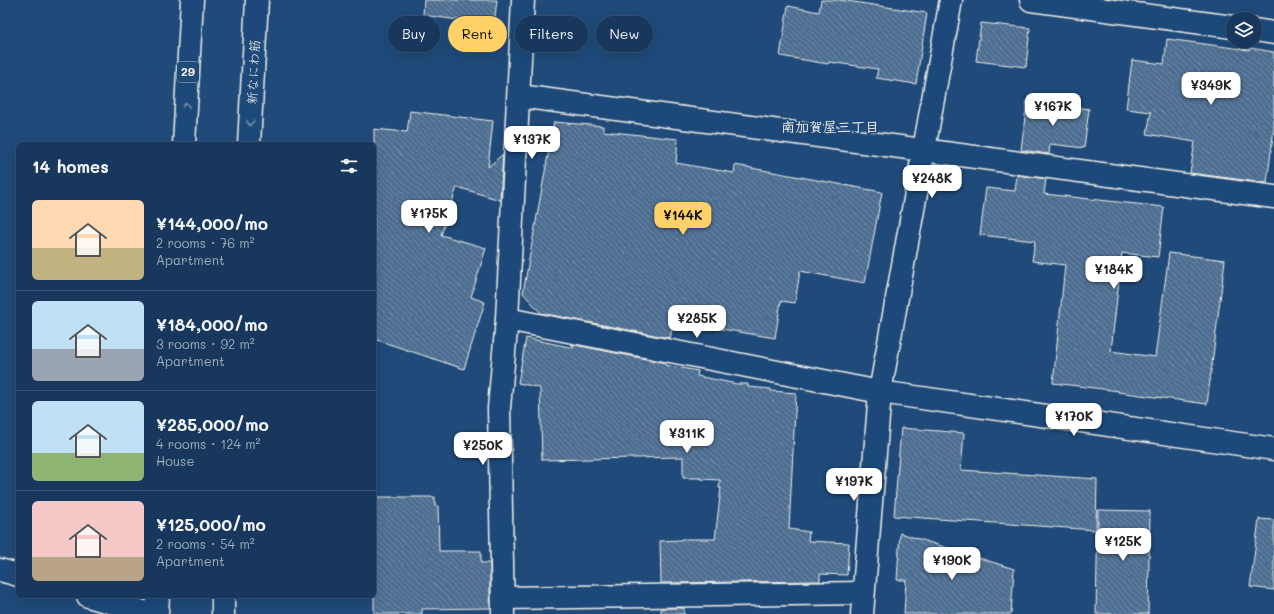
<!DOCTYPE html>
<html lang="en">
<head>
<meta charset="utf-8">
<style>
  body { margin:0; font-family:Mali,"Klee One",sans-serif; background:#244365; color:#f1f3f6; height:100vh; display:flex; flex-direction:column; font-size:15px; white-space:nowrap }
  * { box-sizing:border-box; margin:0 }
  p { font-size:13px; color:#9eacbb }
  .icon { flex:none; width:22px; height:22px; fill:none; stroke:currentColor; stroke-width:2; stroke-linecap:round; stroke-linejoin:round }
  .map { position:relative; flex:1; overflow:hidden }
  .sheet { position:absolute; left:16px; top:142px; width:360px; height:456px; display:flex; flex-direction:column; background:#17385c; border-radius:6px; box-shadow:0 4px 16px #0002,0 0 0 1px #365272 }
  .sheet>* { flex:none }
  .banner { position:absolute; left:388px; top:16px; width:380px; height:36px; display:flex; gap:8px }
  .tools { position:absolute; left:1226px; top:12px; display:grid; gap:8px }
  .tools a { display:grid; place-items:center; width:36px; height:36px; border-radius:50%; background:#17385c; box-shadow:0 4px 16px #0002,0 0 0 1px #365272; font-size:20px }
  .price { position:absolute; translate:-50% -34px; padding:0 9px; border-radius:8px; background:#fff; color:#222; font-size:13px; line-height:26px; filter:drop-shadow(0 1px 2px #0008) }
  .price::after { content:''; position:absolute; left:50%; top:24px; width:12px; height:9px; margin-left:-6px; background:inherit; clip-path:polygon(0 0,100% 0,50% 100%) }
  .price.active { background:#ffd166; color:#111 }
  ul { padding:0; list-style:none }
  li { display:flex; align-items:center; gap:12px; height:100px; padding:0 16px }
  li+li { border-top:1px solid #365272 }
  li span { display:grid; place-items:center; flex:none; width:112px; height:80px; border-radius:6px; color:#555 }
  li>.icon { margin-inline-start:auto }
  span .icon { width:48px; height:48px; fill:#fffc; stroke-width:1 }
  li b { font-size:17px }
  h2 { display:flex; justify-content:space-between; align-items:center; height:48px; padding:0 16px; font-size:17px }
  .tag { padding:0 14px; border-radius:18px; background:#17385c; box-shadow:0 4px 16px #0002,0 0 0 1px #365272; font-size:14px; line-height:36px }
  .tag.active { background:#ffd166; color:#111 }
  .map>svg:first-child { display:block }
  .building { fill:url(#building-back-hatch); stroke:#f4f1e8 }
  .lines { fill:none; stroke-linecap:round; stroke-linejoin:round }
  .minor-casing { stroke:#f4f1e8; stroke-width:25 }
  .major-casing { stroke:#f4f1e8; stroke-width:25 }
  .minor { stroke:#1f4a7a; stroke-width:22 }
  .major { stroke:#1f4a7a; stroke-width:22 }
  .oneway { stroke:#748da6 }
  .labels { text-anchor:middle; stroke-width:3.5; stroke-linejoin:round; paint-order:stroke }
  .shield { fill:#1f4a7a; stroke:#b4bfc7; stroke-width:1 }
  .shield-label { font-size:12px; font-weight:bold; fill:#f4f1e8 }
  .street-label { font-size:13px; fill:#f4f1e8; stroke:#1f4a7a }
  .neighbourhood-label { font-size:14px; font-weight:bold; fill:#f4f1e8; stroke:#1f4a7a }
</style>
</head>
<body>
<div class="map">
<svg width="1274" height="614" viewBox="0 0 1274 614">
  <defs>
    <pattern id="building-back-hatch" width="6" height="6" patternUnits="userSpaceOnUse"><rect width="6" height="6" fill="#4d6e92"/><path d="M-1 5l2 2M0 0l6 6M5-1l2 2" fill="none" stroke="#708aa6"/></pattern>
  </defs>
  <rect width="100%" height="100%" fill="#1f4a7a"/>
  <filter id="ink" filterUnits="userSpaceOnUse"><feTurbulence type="fractalNoise" baseFrequency=".025" numOctaves="2"/><feDisplacementMap in="SourceGraphic" scale="8" xChannelSelector="R" yChannelSelector="G"/><feConvolveMatrix kernelMatrix="1 2 1 2 8 2 1 2 1" color-interpolation-filters="sRGB"/></filter>
  <g filter="url(#ink)">
    <g class="building">
      <polygon points="424,0 497,0 494,25 423,15"/>
      <polygon points="821,0 840,0 927,13 916,84 876,78 878,69 829,62 828,64 780,56 788,6 819,12"/>
      <polygon points="981,23 1030,28 1026,67 976,61"/>
      <polygon points="1167,39 1249,50 1250,48 1274,52 1274,128 1267,183 1190,173 1195,142 1147,134 1151,112 1126,109 1132,60 1164,64"/>
      <polygon points="1027,100 1089,109 1084,148 1050,144 1049,154 1021,150"/>
      <polygon points="410,111 493,121 488,167 503,154 500,200 457,187 441,235 486,248 471,297 485,302 464,369 374,339 374,129 407,132"/>
      <polygon points="554,122 603,126 603,131 678,139 676,163 734,173 735,165 882,192 865,283 800,271 795,303 781,301 775,338 674,321 670,338 541,313 523,293"/>
      <polygon points="1017,175 1046,179 1044,194 1164,207 1158,257 1122,253 1111,351 1155,357 1169,253 1225,260 1207,404 1118,392 1119,391 1053,383 1065,265 1032,261 1035,241 980,235 986,188 1015,191"/>
      <polygon points="526,338 574,348 570,344 666,363 665,365 698,371 697,376 737,384 748,384 748,387 771,389 771,391 796,393 789,529 809,532 808,541 849,543 847,575 820,574 820,581 661,583 660,541 681,540 681,539 715,539 721,488 719,488 720,480 701,479 701,478 683,478 683,457 542,460 540,388 518,383"/>
      <polygon points="901,428 964,433 961,470 1097,479 1096,530 894,516"/>
      <polygon points="374,497 435,497 435,506 438,506 439,551 481,551 481,563 490,563 490,608 422,609 422,614 374,614"/>
      <polygon points="1098,510 1150,511 1148,614 1096,614"/>
      <polygon points="1259,519 1274,520 1274,590 1250,587"/>
      <polygon points="900,533 1014,569 1011,614 904,614 906,580 897,580"/>
      <rect x="661" y="608" width="23" height="6"/>
    </g>
    <g class="lines">
      <g class="minor-casing">
        <g id="minor">
          <polyline points="1031,0 1233,27"/>
          <polyline points="1255,30 1274,33"/>
          <polyline points="519,96 1274,197"/>
          <polyline points="507,319 880,392 1274,449"/>
          <polyline points="0,570 18,575"/>
          <polyline points="88,596 151,614"/>
          <polyline points="503,598 863,593"/>
          <polyline points="503,614 499,408 507,319 523,0"/>
          <polyline points="862,614 880,392 951,0"/>
        </g>
      </g>
      <g class="major-casing">
        <g id="major">
          <polyline points="184,144 192,0"/>
          <polyline points="249,144 257,0"/>
          <polyline points="157,614 158,596"/>
          <polyline points="223,614 223,596"/>
        </g>
      </g>
      <use href="#minor" class="minor"/>
      <use href="#major" class="major"/>
    </g>
    <defs><path id="oneway-chevron" d="M-2-3.5L2.5 0L-2 3.5" fill="none" stroke-width="1.6" stroke-linecap="round" stroke-linejoin="round"/></defs>
    <g class="oneway">
      <use href="#oneway-chevron" transform="translate(186 105) rotate(-87)"/>
      <use href="#oneway-chevron" transform="translate(250 123) rotate(93)"/>
    </g>
  </g>
  <g class="labels">
    <rect class="shield" x="177" y="62" width="22" height="20" rx="3"/>
    <g class="shield-label">
      <text x="188" y="76">29</text>
    </g>
    <g class="street-label">
      <text transform="translate(253 72) rotate(-87)" y="5">新なにわ筋</text>
    </g>
    <g class="neighbourhood-label">
      <text x="830" y="132">南加賀屋三丁目</text>
    </g>
  </g>
</svg>
<div class="tools">
<a><svg class="icon" aria-label="layers" viewBox="0 0 24 24"><path d="M12 4l9 5-9 5-9-5zM3 14l9 5 9-5"/></svg></a>
</div>
<b class="price" style="left:1211px;top:106px">¥349K</b>
<b class="price" style="left:1053px;top:127px">¥167K</b>
<b class="price" style="left:532px;top:160px">¥137K</b>
<b class="price" style="left:932px;top:199px">¥248K</b>
<b class="price" style="left:429px;top:234px">¥175K</b>
<b class="price active" style="left:683px;top:236px">¥144K</b>
<b class="price" style="left:1114px;top:290px">¥184K</b>
<b class="price" style="left:697px;top:339px">¥285K</b>
<b class="price" style="left:1074px;top:437px">¥170K</b>
<b class="price" style="left:687px;top:454px">¥311K</b>
<b class="price" style="left:483px;top:466px">¥250K</b>
<b class="price" style="left:854px;top:502px">¥197K</b>
<b class="price" style="left:1123px;top:562px">¥125K</b>
<b class="price" style="left:952px;top:581px">¥190K</b>
<div class="banner">
<a class="tag">Buy</a>
<a class="tag active">Rent</a>
<a class="tag">Filters</a>
<a class="tag">New</a>
</div>
<section class="sheet">
<h2>14 homes<svg class="icon" aria-label="filters" viewBox="0 0 24 24"><path d="M4 7h16M4 17h16"/><circle cx="9" cy="7" r="2"/><circle cx="15" cy="17" r="2"/></svg></h2>
<ul>
<li><span style="background:linear-gradient(#ffd9b3 60%,#c2b280 0)"><svg class="icon" aria-label="home" viewBox="0 0 24 24"><path d="M3 11l9-7 9 7M6 9v11h12V9"/></svg></span><div><b>¥144,000/mo</b><p>2 rooms · 76 m²</p><p>Apartment</p></div></li>
<li><span style="background:linear-gradient(#bfe0f5 60%,#9aa5b1 0)"><svg class="icon" aria-label="home" viewBox="0 0 24 24"><path d="M3 11l9-7 9 7M6 9v11h12V9"/></svg></span><div><b>¥184,000/mo</b><p>3 rooms · 92 m²</p><p>Apartment</p></div></li>
<li><span style="background:linear-gradient(#bfe0f5 65%,#8fb573 0)"><svg class="icon" aria-label="home" viewBox="0 0 24 24"><path d="M3 11l9-7 9 7M6 9v11h12V9"/></svg></span><div><b>¥285,000/mo</b><p>4 rooms · 124 m²</p><p>House</p></div></li>
<li><span style="background:linear-gradient(#f6c9c9 70%,#b9a48a 0)"><svg class="icon" aria-label="home" viewBox="0 0 24 24"><path d="M3 11l9-7 9 7M6 9v11h12V9"/></svg></span><div><b>¥125,000/mo</b><p>2 rooms · 54 m²</p><p>Apartment</p></div></li>
</ul>
</section>
</div>
</body>
</html>
